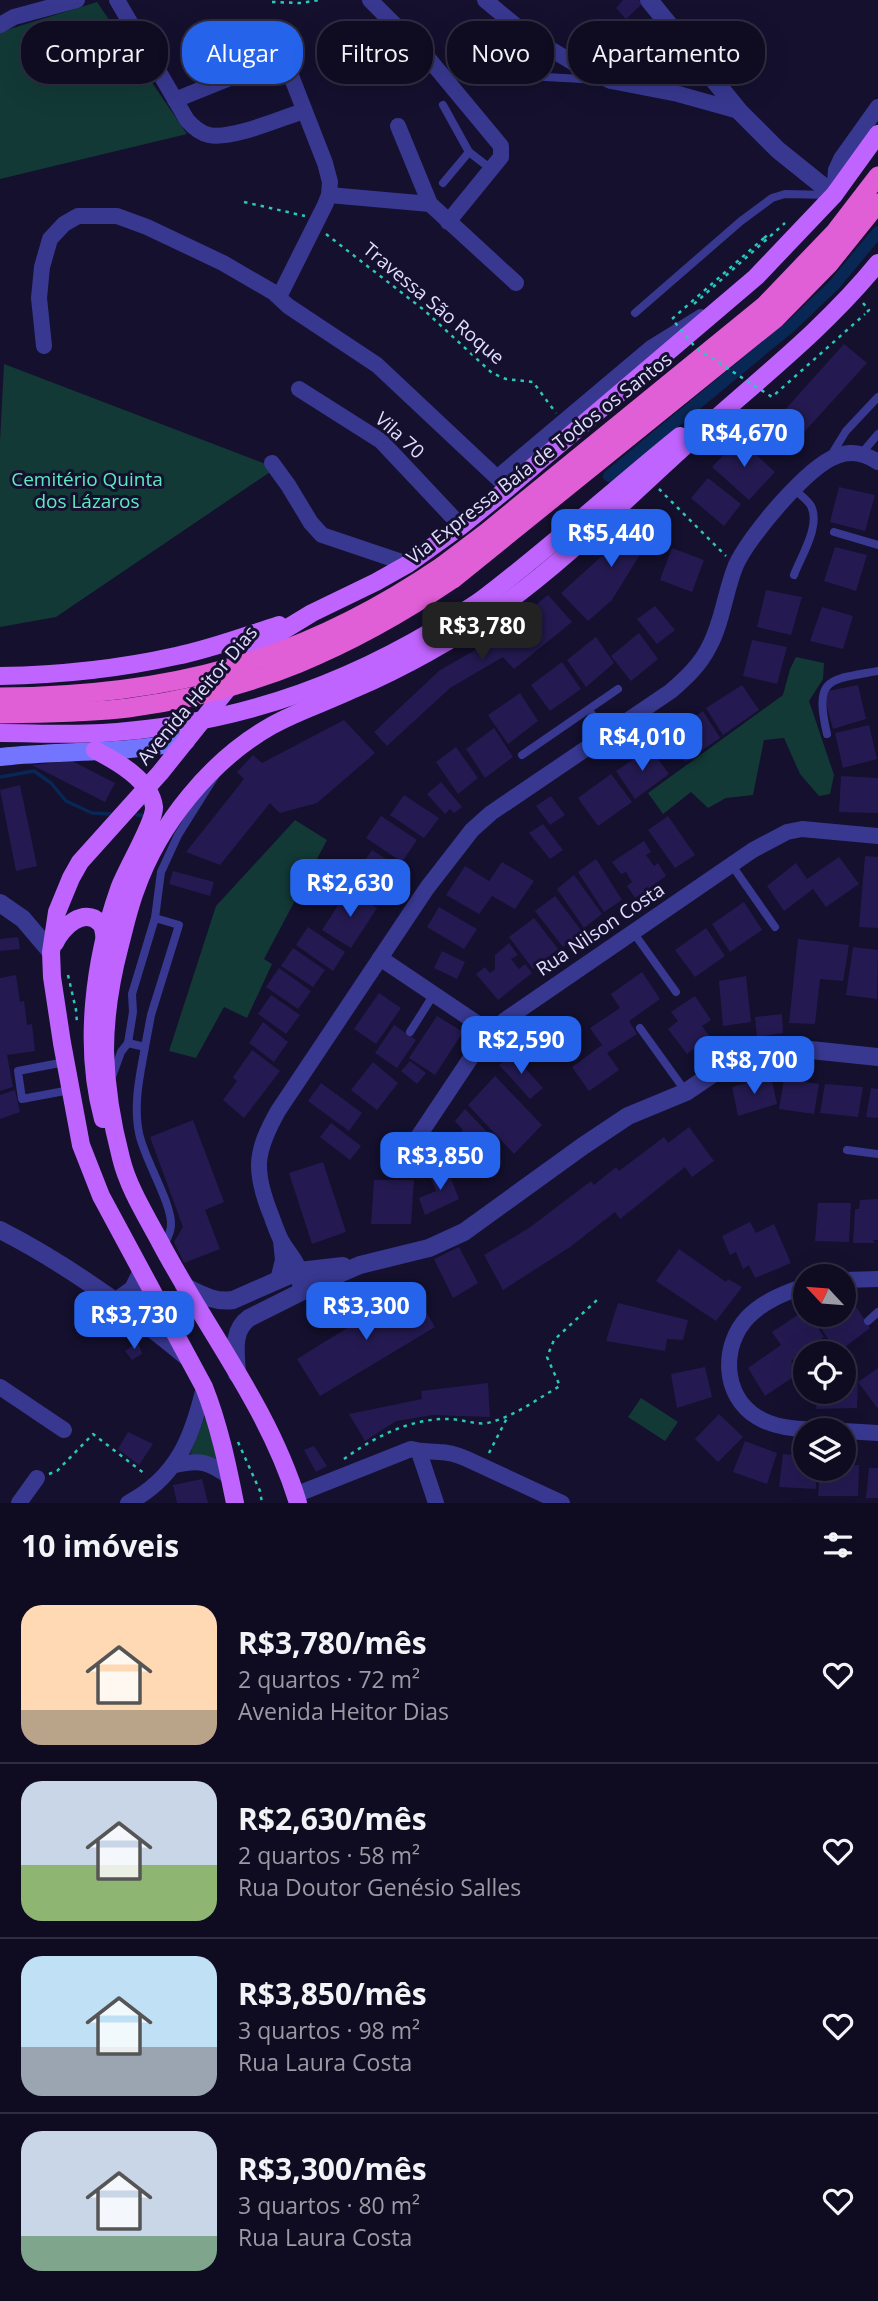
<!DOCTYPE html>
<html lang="pt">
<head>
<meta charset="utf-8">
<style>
  body { margin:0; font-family:"Open Sans",sans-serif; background:#1d1a2f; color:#f1f3f6; height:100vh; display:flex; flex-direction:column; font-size:26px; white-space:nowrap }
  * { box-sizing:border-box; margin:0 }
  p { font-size:23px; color:#9b9ba5 }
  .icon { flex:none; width:38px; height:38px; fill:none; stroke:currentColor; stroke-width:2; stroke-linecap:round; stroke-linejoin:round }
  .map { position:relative; height:1503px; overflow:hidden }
  .side { display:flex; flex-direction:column; background:#0f0c22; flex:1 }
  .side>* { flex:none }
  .banner { position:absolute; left:21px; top:21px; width:836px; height:63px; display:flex; gap:14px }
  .needle { width:46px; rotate:296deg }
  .fabs { position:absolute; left:793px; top:1264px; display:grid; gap:14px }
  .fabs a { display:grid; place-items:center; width:63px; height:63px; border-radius:50%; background:#0f0c22; box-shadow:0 7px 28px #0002,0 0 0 2px #2f2c40; font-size:35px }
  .price { position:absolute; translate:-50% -60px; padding:0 16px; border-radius:14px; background:#2563eb; color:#fff; font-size:23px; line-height:46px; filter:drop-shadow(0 2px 4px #0008) }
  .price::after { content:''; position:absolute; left:50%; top:42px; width:21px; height:16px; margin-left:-10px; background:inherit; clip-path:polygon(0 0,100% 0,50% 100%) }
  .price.current { background:#222; color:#fff }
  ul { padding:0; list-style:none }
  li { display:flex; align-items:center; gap:21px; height:175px; padding:0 21px }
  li+li { border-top:2px solid #2f2c40 }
  li span { display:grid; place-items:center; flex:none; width:196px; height:140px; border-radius:21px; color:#555 }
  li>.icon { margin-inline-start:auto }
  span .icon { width:84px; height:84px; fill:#fffc; stroke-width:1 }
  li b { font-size:30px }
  h2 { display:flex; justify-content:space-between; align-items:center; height:84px; padding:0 21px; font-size:30px }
  .pill { padding:0 24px; border-radius:28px; background:#0f0c22; box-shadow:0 7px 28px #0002,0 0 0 2px #2f2c40; font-size:24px; line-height:63px }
  .pill.current { background:#2563eb; color:#fff }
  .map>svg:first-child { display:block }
  .green { fill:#123936 }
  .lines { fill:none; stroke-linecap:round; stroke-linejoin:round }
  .stream { stroke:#092754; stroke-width:3.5 }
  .canal { stroke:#092754; stroke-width:12 }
  .building { fill:#241a51 }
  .path { stroke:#28c9ba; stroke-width:2.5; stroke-dasharray:3.5 5; stroke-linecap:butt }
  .service { stroke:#383891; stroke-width:8 }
  .minor { stroke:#383891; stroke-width:16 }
  .tertiary { stroke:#383891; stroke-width:18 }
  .secondary { stroke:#7475ff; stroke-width:18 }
  .primary { stroke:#c064ff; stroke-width:18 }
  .trunk { stroke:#e05ed6; stroke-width:19 }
  .path-bridge { stroke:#28c9ba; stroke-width:2.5; stroke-dasharray:3.5 5; stroke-linecap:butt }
  .primary-bridge { stroke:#c064ff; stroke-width:18 }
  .trunk-bridge { stroke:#e05ed6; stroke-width:19 }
  .labels { text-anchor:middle; stroke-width:6; stroke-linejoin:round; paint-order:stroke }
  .street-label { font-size:19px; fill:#e0ddff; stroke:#14102e }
  .park-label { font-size:19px; fill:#5feac2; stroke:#14102e }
</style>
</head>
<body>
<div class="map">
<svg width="878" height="1503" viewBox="0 0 878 1503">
  <rect width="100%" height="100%" fill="#14102e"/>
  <g class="green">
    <polygon points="97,2 187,134 0,179 0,32"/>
    <polygon points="4,364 276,468 56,617 0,627 0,442"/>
    <polygon points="796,657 824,663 823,679 809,701 834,775 830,794 819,796 800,774 784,738 764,740 753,795 726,798 708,808 691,792 663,814 648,793 783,695 790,669"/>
    <polygon points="295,820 327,840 264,959 272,964 247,1018 224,1007 196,1058 169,1051 216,906"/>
    <polygon points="641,1398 678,1422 665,1441 628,1417"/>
    <polygon points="206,1414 217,1460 190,1454"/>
  </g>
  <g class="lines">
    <g class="stream">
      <polyline points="0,777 34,771 51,783 66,801 92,813 110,814"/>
      <polyline points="137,815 142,815"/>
    </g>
    <polyline class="canal" points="609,476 792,325 834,285 878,232"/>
  </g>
  <g class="building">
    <polygon points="623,0 639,0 642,4 626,19 616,8"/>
    <polygon points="844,344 867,363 796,441 774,422"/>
    <polygon points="739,439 775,472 749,500 712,467"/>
    <polygon points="708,478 741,504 724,526 691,498"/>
    <polygon points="839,487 875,495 865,531 830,522"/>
    <polygon points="655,508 663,517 612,600 588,621 561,593"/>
    <polygon points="835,547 867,555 856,591 824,581"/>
    <polygon points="672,548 704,560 692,592 660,580"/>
    <polygon points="766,590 802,597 791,635 757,627"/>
    <polygon points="548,595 572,622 514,669 503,657 450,688 387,746 374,732 440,670 491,641"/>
    <polygon points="655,606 675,630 657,644 637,619"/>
    <polygon points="822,607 853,616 843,649 810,641"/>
    <polygon points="639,633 658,659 631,681 611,656"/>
    <polygon points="596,637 614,663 586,687 567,660"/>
    <polygon points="752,640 787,647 777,684 743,676"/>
    <polygon points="562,662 581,689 550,711 531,685"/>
    <polygon points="742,685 759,710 723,735 706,708"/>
    <polygon points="858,685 866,719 833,729 823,692"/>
    <polygon points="520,693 538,721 508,744 488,715"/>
    <polygon points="703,711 720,738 685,762 668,735"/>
    <polygon points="344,720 375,753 317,803 280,813 270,803 220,865 186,852 244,779 237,772 253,755 262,763"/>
    <polygon points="869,725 877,759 843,768 835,733"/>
    <polygon points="494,728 513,757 485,778 466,749"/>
    <polygon points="456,747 478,778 458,794 436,762"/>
    <polygon points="650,748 669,774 635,799 616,771"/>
    <polygon points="72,761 115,783 105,802 32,765"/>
    <polygon points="611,774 632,802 598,826 578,798"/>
    <polygon points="841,776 878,778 878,813 839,812"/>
    <polygon points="441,782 462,807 454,813 450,809 445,814 427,794"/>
    <polygon points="20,785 37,866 16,871 0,790"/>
    <polygon points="404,795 439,818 424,838 390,815"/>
    <polygon points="551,796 565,815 550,825 536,806"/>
    <polygon points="381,816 417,840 402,862 366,838"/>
    <polygon points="668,816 695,855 675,868 648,830"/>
    <polygon points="543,824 563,850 550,859 529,833"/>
    <polygon points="644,841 651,852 646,855 654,866 658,863 666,876 635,898 627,886 632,882 626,872 621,874 612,862"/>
    <polygon points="372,850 405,871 387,899 353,877"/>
    <polygon points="865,856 878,857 878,928 859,927"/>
    <polygon points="839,857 859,884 826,907 813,889 784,911 767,886 796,863 807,879"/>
    <polygon points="596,859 622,900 604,912 578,872"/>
    <polygon points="502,862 534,881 515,909 492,896 479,914 446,895 465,866 489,881"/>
    <polygon points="173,871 214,882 210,896 169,884"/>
    <polygon points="574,875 602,914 584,928 557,889"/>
    <polygon points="348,890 377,908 351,948 322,930"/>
    <polygon points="555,896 583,933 563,947 535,911"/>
    <polygon points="744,902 762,930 730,952 712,924"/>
    <polygon points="439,907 477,929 464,949 427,927"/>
    <polygon points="534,918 558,949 533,969 509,937"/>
    <polygon points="308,927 345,952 333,971 296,945"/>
    <polygon points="706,928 725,956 695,977 675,950"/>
    <polygon points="18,937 20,949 0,951 0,939"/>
    <polygon points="798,939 849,945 843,981 820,979 815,1024 789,1023"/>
    <polygon points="509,943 518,955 511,959 519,969 525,964 532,973 498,1000 476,974 485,967 490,973 495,969 495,955"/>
    <polygon points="853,947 878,950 877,999 846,995"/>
    <polygon points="293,948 325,970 313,987 281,966"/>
    <polygon points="442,951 465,962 457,979 434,968"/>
    <polygon points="279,968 311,991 298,1009 266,987"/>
    <polygon points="642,972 660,999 629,1021 637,1034 607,1053 619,1070 589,1091 572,1067 602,1045 590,1028 620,1008 611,994"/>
    <polygon points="16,975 20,1002 24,1001 27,1025 32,1024 35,1051 7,1055 13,1087 0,1091 0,978"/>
    <polygon points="746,976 751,1022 723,1026 719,981"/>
    <polygon points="379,993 401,1008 376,1044 354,1029"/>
    <polygon points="271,995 300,1015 286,1034 258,1014"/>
    <polygon points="695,996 711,1020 702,1026 710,1037 687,1054 668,1029 678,1021 671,1012"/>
    <polygon points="782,1014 783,1033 757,1037 755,1017"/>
    <polygon points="437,1016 463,1032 435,1075 409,1058"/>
    <polygon points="263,1022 288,1042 274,1062 249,1043"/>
    <polygon points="394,1025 416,1040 397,1068 375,1053"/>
    <polygon points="252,1050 280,1071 244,1118 223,1100 237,1081 233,1077"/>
    <polygon points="512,1054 543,1088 530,1099 499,1065"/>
    <polygon points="410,1061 426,1073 417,1084 401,1071"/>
    <polygon points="373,1062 398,1083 377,1110 351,1090"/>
    <polygon points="495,1076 542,1125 514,1154 468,1105"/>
    <polygon points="771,1076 777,1104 738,1116 732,1087"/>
    <polygon points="784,1079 819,1084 814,1114 779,1109"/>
    <polygon points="321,1083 362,1113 349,1131 308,1101"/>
    <polygon points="825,1084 863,1087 858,1117 820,1113"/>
    <polygon points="871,1088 878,1089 878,1118 866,1117"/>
    <polygon points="15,1090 20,1112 0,1119 0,1095"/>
    <polygon points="465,1109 489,1134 473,1150 459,1134 463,1130 455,1121"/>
    <polygon points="193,1120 224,1202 205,1210 220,1249 184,1263 174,1242 183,1227 150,1137"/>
    <polygon points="331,1123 361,1146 350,1160 320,1137"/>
    <polygon points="689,1127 714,1161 692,1177 685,1167 620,1219 615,1212 570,1247 503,1290 484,1255 529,1228 591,1181 594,1185 616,1167 619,1171 664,1137 668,1143"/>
    <polygon points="453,1135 481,1169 467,1179 448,1155 444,1159 438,1152 442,1145"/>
    <polygon points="323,1162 346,1232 312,1244 289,1173"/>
    <polygon points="446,1166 459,1199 425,1215 419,1198 436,1191 429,1174"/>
    <polygon points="374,1180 414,1180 411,1224 371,1224"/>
    <polygon points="878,1199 878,1240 873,1240 874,1243 853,1243 855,1209 859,1209 860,1200"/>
    <polygon points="818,1203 851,1203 849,1242 815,1241"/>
    <polygon points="750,1222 756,1233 774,1224 791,1263 755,1278 749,1265 743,1269 736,1252 730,1255 722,1236"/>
    <polygon points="459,1247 478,1283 453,1298 434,1259"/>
    <polygon points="679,1249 726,1282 728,1279 742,1287 716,1321 656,1281"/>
    <polygon points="412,1288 435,1327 320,1396 297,1359"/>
    <polygon points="853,1302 870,1328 837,1353 819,1325 835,1314 844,1314 844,1308"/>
    <polygon points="618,1303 688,1320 683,1340 667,1339 665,1351 606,1341"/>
    <polygon points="805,1310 805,1314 809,1314 824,1337 791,1361 799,1373 765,1396 748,1368 781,1345 772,1332"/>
    <polygon points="138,1342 142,1354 132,1360 125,1351"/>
    <polygon points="705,1367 712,1397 677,1408 671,1374"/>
    <polygon points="878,1368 878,1409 858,1382"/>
    <polygon points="844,1375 858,1375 857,1408 816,1409 817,1391 844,1391"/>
    <polygon points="488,1383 490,1417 433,1415 396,1421 365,1441 349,1414 422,1399 421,1391"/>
    <polygon points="719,1414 743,1437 718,1462 695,1439"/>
    <polygon points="128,1432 153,1444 139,1465 118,1449"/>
    <polygon points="745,1441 777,1453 767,1484 733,1472"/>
    <polygon points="314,1446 327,1466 316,1472 304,1450"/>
    <polygon points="783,1454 805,1456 805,1468 817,1468 816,1489 779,1487"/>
    <polygon points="844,1465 859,1465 858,1496 818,1496 820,1468 844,1468"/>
    <polygon points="869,1468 878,1468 878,1498 866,1498"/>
    <polygon points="202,1479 208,1503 177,1503 173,1485"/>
  </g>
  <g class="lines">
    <g class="path">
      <polyline points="272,2 301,3 319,0"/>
      <polyline points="244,202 305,216"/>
      <polyline points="326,234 424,310 492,373 506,379 533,382 556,413"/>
      <polyline points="764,238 769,234 771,236"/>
      <polyline points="863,303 869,310 865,314"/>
      <polyline points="694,304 785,223"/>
      <polyline points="659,489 726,556"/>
      <polyline points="68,975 76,1010 77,1023"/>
      <polyline points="238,1442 260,1491 262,1503"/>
      <polyline points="489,1453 508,1416"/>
      <path d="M344 1459C374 1437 411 1418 449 1419 462 1419 475 1425 487 1423 514 1417 537 1399 560 1386L547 1357 554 1340 597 1300"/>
      <polyline points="49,1474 57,1471 93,1434 145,1474"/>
    </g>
    <g class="service">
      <polyline points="496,51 533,74 545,77 601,80"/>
      <polyline points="443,105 469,152 491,169"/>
      <polyline points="443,183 469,152"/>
      <polyline points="635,313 741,221 772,198 785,194 831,195"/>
      <polyline points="861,454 878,434"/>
      <polyline points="830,457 846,431 878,397"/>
      <polyline points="834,532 878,545"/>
      <path d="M794 575C801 556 821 526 811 506 807 499 800 495 795 490"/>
      <polyline points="589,710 605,735"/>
      <path d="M827 734C814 677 828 680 878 671"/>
      <polyline points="522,755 618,689"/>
      <polyline points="731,864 775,927"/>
      <polyline points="633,932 676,992"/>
      <polyline points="640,1028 686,1092"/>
      <polyline points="410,1032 434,994"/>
      <polyline points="128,1043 145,1047 151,1015 179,925 155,918"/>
      <path d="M145 1047C140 1075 133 1104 139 1133 144 1159 172 1203 171 1225 171 1232 167 1239 164 1245"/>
      <polyline points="65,1062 18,1071 22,1099 70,1090"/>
      <polyline points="112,1077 121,1052 128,1043 133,1012 132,994 155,918 161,872 178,835 215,776"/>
      <polyline points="847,1150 878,1154"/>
      <polyline points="868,1321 878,1312"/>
    </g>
    <g class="minor">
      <path d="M117 0 187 120C193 127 200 133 209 135 232 140 281 118 304 111"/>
      <polyline points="370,0 428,58 501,146 501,157 448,222"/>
      <polyline points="485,0 527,35 572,62 611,81 678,94 739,111"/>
      <polyline points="0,25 14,17 77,0"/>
      <polyline points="175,100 232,77 286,63 325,163 330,182 329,195 325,205 279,297"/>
      <polyline points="398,126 430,204 516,283"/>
      <polyline points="329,195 430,204"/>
      <polyline points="834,195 836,170 841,159 878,107"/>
      <polyline points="44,346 39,298 42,267 50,239 64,224 78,216 117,216 147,227 223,263 273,292 288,306 377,365 508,488"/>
      <polyline points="299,389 381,441 461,526"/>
      <polyline points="272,463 288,485 311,523 322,535 408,564"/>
      <polyline points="498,477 651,348 701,317"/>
      <polyline points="380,958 490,1032"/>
      <polyline points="404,1158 480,1044 505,1020 753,850 787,832 802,829 878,836"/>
      <polyline points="278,1280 283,1260 281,1241"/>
      <polyline points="844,1280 878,1279"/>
      <path d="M300 1284C303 1265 289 1255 281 1240 277 1232 274 1223 271 1215 253 1170 255 1152 278 1111L427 888 472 830 491 813 671 691C686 678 700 665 709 647 723 621 725 591 736 565 749 536 808 466 837 456 851 450 866 454 878 462"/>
      <path d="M805 1286C784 1293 764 1301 748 1317 721 1345 722 1396 757 1417 775 1428 796 1429 815 1430"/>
      <polyline points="0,1387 64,1430"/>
      <polyline points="844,1431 878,1433"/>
      <polyline points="419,1452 436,1503"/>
      <path d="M175 1465C200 1459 209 1462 230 1477"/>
      <path d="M295 1495 411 1449C421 1452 428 1451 439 1452 449 1452 458 1455 467 1459L562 1503"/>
      <polyline points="19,1503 37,1478"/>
      <path d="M128 1503C177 1477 192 1438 204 1387"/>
    </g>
    <g class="tertiary">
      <polyline points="649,0 739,111 778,150 834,195"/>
      <polyline points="0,903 23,919 51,952"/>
      <path d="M0 1230C67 1264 129 1309 187 1357"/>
      <path d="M184 1286C200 1294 215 1303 233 1300L299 1271 343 1266"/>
      <polyline points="115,1302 133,1289 141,1273"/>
      <path d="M237 1374C236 1354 231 1331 249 1318L325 1280 360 1265 429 1248 464 1232 583 1146 628 1116 686 1092 733 1060 747 1054 782 1047 878 1057"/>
    </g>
    <path class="secondary" d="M0 757C62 750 125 754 186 741"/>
    <g class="primary">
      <path d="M480 601C549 549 613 490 680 436"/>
      <path d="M0 676C59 675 118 669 176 656 211 649 245 636 279 625"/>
      <path d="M95 750C116 761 151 780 154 807 155 822 125 871 119 889 94 960 83 1046 103 1119"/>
      <path d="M55 943C61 928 84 906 100 923 104 927 104 935 105 940"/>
      <path d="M235 1503C227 1463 219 1425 204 1387L101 1196 81 1145 62 1043 52 977 51 952 57 912 71 878 80 862 160 773 266 641 312 613 376 582 408 564 461 526 508 488 756 277 834 195 878 134"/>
      <path d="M298 1503C269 1407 205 1328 159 1240 145 1214 128 1187 121 1158 112 1124 106 1086 105 1051 105 1015 111 979 120 945 125 926 129 907 136 889 159 824 211 760 271 726 297 711 327 702 354 689 405 667 453 640 499 608 566 560 624 501 686 445 751 385 822 332 878 263"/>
    </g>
    <g class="trunk">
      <polyline points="442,566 487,532 765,305 835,232 878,176"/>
      <polyline points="453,579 775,319 829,264 878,203"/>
    </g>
    <polyline class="path-bridge" points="764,238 672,319 696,348 772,397 865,314"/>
    <path class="primary-bridge" d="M0 733C34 733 68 735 102 733 245 724 362 680 480 601"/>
    <g class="trunk-bridge">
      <path d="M0 697C170 696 301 662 442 566"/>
      <path d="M0 714C43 713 86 713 128 708 251 692 351 648 453 579"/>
    </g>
  </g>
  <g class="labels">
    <g class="street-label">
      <text transform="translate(434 303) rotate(40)" y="7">Travessa São Roque</text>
      <text transform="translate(400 435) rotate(42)" y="7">Vila 70</text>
      <text transform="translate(539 458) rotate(-38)" y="7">Via Expressa Baía de Todos os Santos</text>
      <text transform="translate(197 695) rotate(-50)" y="7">Avenida Heitor Dias</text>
      <text transform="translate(600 929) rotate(-34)" y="7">Rua Nilson Costa</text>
    </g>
    <g class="park-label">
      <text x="87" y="486">Cemitério Quinta<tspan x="87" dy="22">dos Lázaros</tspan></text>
    </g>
  </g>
</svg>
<div class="fabs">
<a><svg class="needle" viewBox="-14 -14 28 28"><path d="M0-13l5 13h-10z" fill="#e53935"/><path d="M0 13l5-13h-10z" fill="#9b9ba5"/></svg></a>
<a><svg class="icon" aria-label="locate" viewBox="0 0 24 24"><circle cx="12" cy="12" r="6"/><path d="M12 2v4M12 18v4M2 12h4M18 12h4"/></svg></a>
<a><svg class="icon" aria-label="layers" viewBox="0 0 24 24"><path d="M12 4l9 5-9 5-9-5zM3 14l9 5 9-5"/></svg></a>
</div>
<b class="price" style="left:744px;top:469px">R$4,670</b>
<b class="price" style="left:611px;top:569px">R$5,440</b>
<b class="price current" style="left:482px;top:662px">R$3,780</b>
<b class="price" style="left:642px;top:773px">R$4,010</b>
<b class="price" style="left:350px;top:919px">R$2,630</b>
<b class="price" style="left:521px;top:1076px">R$2,590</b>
<b class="price" style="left:754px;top:1096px">R$8,700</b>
<b class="price" style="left:440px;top:1192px">R$3,850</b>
<b class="price" style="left:366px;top:1342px">R$3,300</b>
<b class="price" style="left:134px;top:1351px">R$3,730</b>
<div class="banner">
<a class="pill">Comprar</a>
<a class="pill current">Alugar</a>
<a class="pill">Filtros</a>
<a class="pill">Novo</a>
<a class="pill">Apartamento</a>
</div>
</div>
<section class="side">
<h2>10 imóveis<svg class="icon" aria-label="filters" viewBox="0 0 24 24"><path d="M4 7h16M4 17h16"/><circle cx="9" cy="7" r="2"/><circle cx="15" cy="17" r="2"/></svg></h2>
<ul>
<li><span style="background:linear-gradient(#ffd9b3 75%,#b9a48a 0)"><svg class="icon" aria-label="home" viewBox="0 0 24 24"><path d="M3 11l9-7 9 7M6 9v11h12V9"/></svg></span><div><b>R$3,780/mês</b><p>2 quartos · 72 m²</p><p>Avenida Heitor Dias</p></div><svg class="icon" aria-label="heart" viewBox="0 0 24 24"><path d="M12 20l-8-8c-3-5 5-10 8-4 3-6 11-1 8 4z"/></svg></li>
<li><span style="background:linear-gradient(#c9d6e8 60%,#8fb573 0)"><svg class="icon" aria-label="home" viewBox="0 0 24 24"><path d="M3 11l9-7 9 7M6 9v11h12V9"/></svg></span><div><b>R$2,630/mês</b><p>2 quartos · 58 m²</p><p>Rua Doutor Genésio Salles</p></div><svg class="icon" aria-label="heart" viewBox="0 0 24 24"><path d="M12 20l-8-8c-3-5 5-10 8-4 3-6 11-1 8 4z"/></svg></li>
<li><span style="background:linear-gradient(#bfe0f5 65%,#9aa5b1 0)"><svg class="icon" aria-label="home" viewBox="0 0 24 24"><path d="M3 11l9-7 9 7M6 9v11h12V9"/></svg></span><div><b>R$3,850/mês</b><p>3 quartos · 98 m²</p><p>Rua Laura Costa</p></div><svg class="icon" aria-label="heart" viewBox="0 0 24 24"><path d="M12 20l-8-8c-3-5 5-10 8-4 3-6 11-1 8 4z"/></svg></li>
<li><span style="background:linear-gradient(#c9d6e8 75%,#7fa58c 0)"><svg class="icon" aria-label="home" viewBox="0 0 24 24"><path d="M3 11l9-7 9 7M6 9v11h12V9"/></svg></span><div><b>R$3,300/mês</b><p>3 quartos · 80 m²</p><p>Rua Laura Costa</p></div><svg class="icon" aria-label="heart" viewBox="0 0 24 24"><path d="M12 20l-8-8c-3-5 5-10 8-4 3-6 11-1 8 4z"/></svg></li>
</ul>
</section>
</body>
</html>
